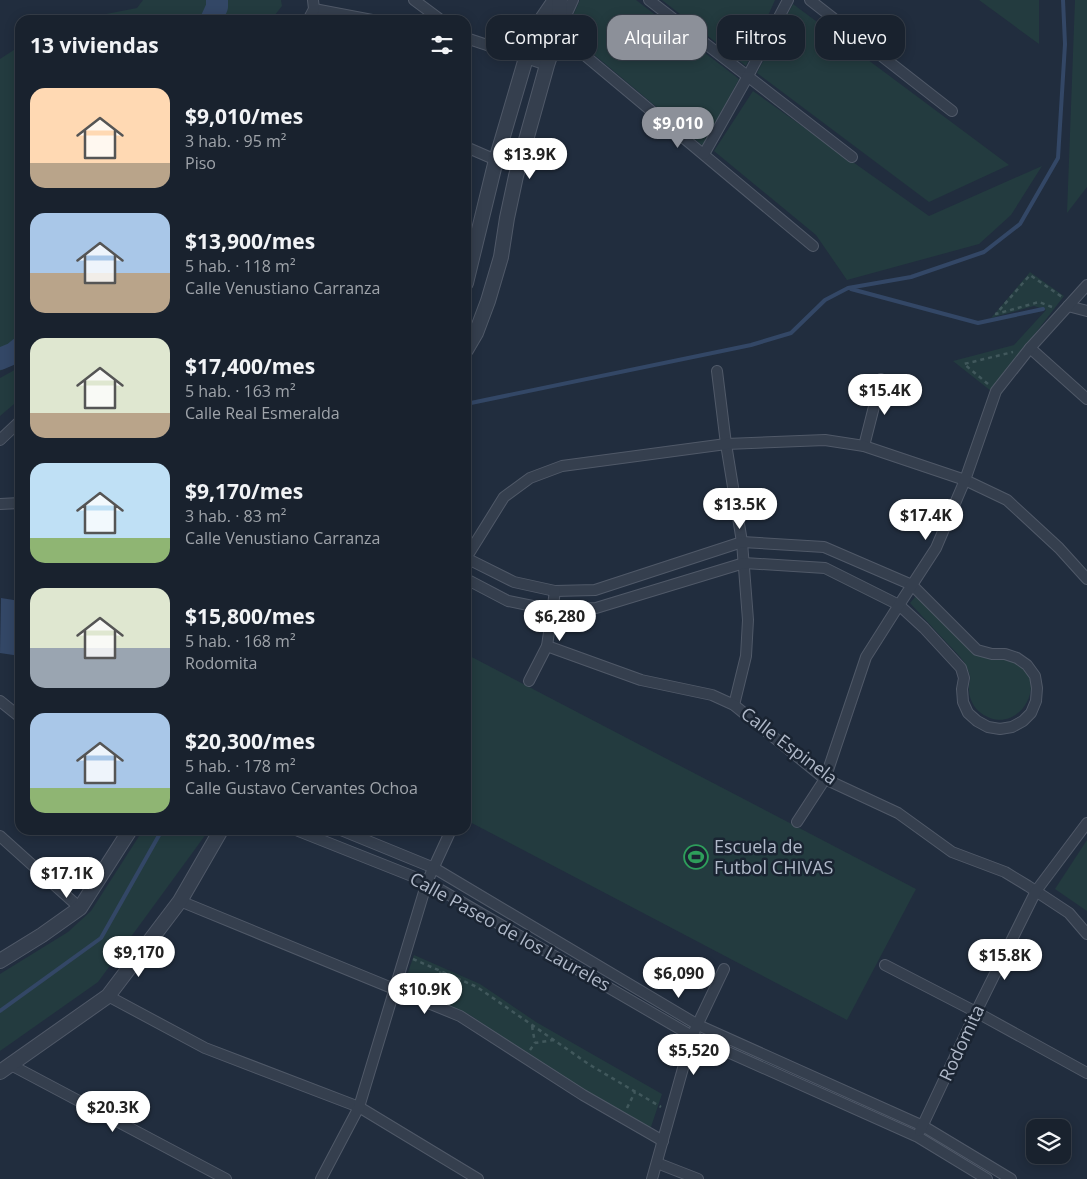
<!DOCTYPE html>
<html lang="es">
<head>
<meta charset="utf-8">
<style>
  body { margin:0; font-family:"Open Sans",sans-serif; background:#222a36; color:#f1f3f6; height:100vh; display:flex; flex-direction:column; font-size:19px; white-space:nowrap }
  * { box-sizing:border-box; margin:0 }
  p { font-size:16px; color:#9fa4aa }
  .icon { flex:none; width:28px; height:28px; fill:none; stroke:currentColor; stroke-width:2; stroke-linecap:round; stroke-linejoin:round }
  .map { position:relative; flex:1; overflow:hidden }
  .details { position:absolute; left:15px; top:15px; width:456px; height:820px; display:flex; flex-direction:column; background:#19222e; border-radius:15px; box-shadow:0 2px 12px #0003,0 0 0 1px #373f4a }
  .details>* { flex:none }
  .banner { position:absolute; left:486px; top:15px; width:475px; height:45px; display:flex; gap:10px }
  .controls { position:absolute; left:1026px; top:1119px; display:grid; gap:10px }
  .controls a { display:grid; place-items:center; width:45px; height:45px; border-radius:10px; background:#19222e; box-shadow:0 2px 12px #0003,0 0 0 1px #373f4a; font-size:25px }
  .price { position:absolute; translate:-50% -42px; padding:0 11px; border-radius:18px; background:#fff; color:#222; font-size:16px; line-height:32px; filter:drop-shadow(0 1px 2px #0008) }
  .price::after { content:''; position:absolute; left:50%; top:30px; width:15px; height:11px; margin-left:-8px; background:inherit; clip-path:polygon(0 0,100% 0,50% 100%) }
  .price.on { background:#8c9099; color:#fff }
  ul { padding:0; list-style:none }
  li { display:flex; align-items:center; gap:15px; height:125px; padding:0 15px }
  li span { display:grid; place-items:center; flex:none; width:140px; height:100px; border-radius:15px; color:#555 }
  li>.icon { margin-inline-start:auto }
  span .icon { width:60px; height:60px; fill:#fffc; stroke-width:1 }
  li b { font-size:21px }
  h2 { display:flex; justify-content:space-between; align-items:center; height:60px; padding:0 15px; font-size:21px }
  .pill { padding:0 18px; border-radius:15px; background:#19222e; box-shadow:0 2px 12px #0003,0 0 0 1px #373f4a; font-size:18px; line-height:45px }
  .pill.on { background:#8c9099; color:#fff }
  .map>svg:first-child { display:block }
  .green { fill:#233b3f }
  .water { fill:#334766 }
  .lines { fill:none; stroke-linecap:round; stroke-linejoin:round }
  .stream { stroke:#334766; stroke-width:4 }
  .river { stroke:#334766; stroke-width:22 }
  .minor-casing { stroke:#505968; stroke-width:12 }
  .tertiary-casing { stroke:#505968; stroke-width:16 }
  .path { stroke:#41585c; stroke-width:2.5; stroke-dasharray:4 4; stroke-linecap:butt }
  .minor { stroke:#353f4e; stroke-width:10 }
  .tertiary { stroke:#353f4e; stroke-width:14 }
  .labels { text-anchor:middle; stroke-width:5; stroke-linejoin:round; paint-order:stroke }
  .street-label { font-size:18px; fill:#b0b9c9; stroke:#1a2432 }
  .poi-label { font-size:18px; fill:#b0b9c9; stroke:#1a2432; text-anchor:start }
</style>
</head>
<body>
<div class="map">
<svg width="1087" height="1179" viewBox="0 0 1087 1179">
  <rect width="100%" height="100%" fill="#212d3e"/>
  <g class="green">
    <polygon points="143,0 281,0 282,6 271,20 75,20 137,8"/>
    <polygon points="580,0 636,0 739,79 703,146 566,31"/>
    <polygon points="662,0 775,0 746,66"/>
    <polygon points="979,0 1039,0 1039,44"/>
    <polygon points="1075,0 1087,0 1087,187 1067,213"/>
    <polygon points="793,4 1009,165 929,202 757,73"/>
    <polygon points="20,46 20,359 0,371 0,59"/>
    <polygon points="753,91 929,216 1042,166 1011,215 979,244 847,280 816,235 714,151"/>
    <polygon points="1030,272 1064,296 991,391 953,361 1014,345 1046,310 1034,306 991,318"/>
    <polygon points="20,367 20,399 0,416 0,378"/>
    <path d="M917 595 973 654C979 656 985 658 991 658 999 659 1006 658 1014 661 1053 680 1017 740 981 713 973 708 968 696 969 687 969 683 971 679 970 676 969 672 966 665 964 662 959 655 952 648 946 642 934 629 922 616 910 603Z"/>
    <polygon points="466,654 916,889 847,1020 466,820"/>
    <polygon points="143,830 209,830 98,982 0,1051 0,974 68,932 91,911"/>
    <polygon points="1087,840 1087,911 1055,889"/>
    <polygon points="414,955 480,984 536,1022 662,1094 650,1130 580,1091 470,1015 403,987"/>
  </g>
  <polygon class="water" points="1,598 20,601 20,656 0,653"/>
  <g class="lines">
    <g class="stream">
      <polyline points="851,289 978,323 1043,309"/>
      <polyline points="466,404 751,345 791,333 825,300 848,288 911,277 984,252 1020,224 1058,158 1065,44 1063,0"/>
      <polyline points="0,1011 101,938 162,830"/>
    </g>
    <g class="river">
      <polyline points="211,20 217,7 217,0"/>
      <polyline points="0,359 14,353 20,348"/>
    </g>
    <g class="minor-casing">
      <g id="minor">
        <polyline points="414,0 441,20"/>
        <polyline points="573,0 558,33 813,246"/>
        <polyline points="649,0 852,157"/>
        <polyline points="810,0 952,111"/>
        <polyline points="314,9 372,20"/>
        <polyline points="308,20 314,9 313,0"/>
        <polyline points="466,38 547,65"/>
        <polyline points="466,147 496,160"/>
        <polyline points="704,154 748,76 788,0"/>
        <polyline points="1068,306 1087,311"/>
        <polyline points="1030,348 1087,399"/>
        <polyline points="717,371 726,444 742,542 748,620 746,656 734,705"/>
        <polyline points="0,440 20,421"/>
        <polyline points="864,446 881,379"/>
        <polyline points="0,504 20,503"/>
        <polyline points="466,558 514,582 555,591 595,590 742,542 824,547 912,585 977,650 992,654 1005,654 1017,658 1027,665 1035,676 1037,688 1036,701 1031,713 1023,721 1012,727 1000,729 988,727 977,721 968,713 963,702 962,689 964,678 961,668 924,628 899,605 825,568 744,563 596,608 552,610 508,601 466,579"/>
        <polyline points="466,558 504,497 530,478 562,466 726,444 825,440 864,446 965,480 1007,500 1059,548 1087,579"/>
        <polyline points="547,646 641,680 712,695 734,705 825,779 898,813 952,852 1005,872 1028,886 1069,913 1087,934"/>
        <polyline points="529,681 547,646 555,591"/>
        <polyline points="0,701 20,717"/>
        <polyline points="797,822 825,779 866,657 899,605 936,548 965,480 996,391 1030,348 1087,285"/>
        <polyline points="296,830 427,882 692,1036 918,1137 987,1179"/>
        <polyline points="341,830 434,868 698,1025 923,1126 1011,1179"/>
        <polyline points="0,836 80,908"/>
        <polyline points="180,901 460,1016 583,1095 663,1141"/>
        <polyline points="885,965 976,1012 1087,1073"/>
        <polyline points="108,996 205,1048 359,1107 478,1179"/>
        <polyline points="11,1065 226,1179"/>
        <polyline points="920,1131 976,1012 1036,891 1087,823"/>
        <polyline points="657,1163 698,1179"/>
        <polyline points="321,1179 359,1107 427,882 451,830"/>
        <polyline points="652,1179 692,1036 724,969"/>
      </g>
    </g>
    <g class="tertiary-casing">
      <g id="tertiary">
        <polyline points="466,283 496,160 526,58 540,22 555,0"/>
        <polyline points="466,350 476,333 488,301 501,257 507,218 516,176 547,65 558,33 560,0"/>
        <polyline points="0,961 42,935 80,908 130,830"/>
        <polyline points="0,1072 108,996 180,901 221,830"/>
      </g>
    </g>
    <g class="path">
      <polyline points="1052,307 1039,302 996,314 1030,275 1062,297"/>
      <polyline points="988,384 964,364 1013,352"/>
      <polyline points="413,959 477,987 590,1065 661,1107"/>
      <polyline points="433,990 441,971"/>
      <polyline points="428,991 434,991 437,995"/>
      <polyline points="532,1026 535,1043"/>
      <polyline points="530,1050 535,1043 554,1040"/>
      <polyline points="627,1108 635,1092"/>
    </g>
    <use href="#minor" class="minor"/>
    <use href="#tertiary" class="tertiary"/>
  </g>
  <defs>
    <g id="stadium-ring" transform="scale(1.25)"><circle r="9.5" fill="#1a2432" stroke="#2e9e5b" stroke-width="1.5"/><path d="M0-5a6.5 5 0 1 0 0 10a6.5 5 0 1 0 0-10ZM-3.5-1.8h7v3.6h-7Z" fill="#2e9e5b"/></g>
  </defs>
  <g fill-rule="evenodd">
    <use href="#stadium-ring" x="696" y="857"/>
  </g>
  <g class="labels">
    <g class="street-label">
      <text transform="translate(789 746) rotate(37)" y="6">Calle Espinela</text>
      <text transform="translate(510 932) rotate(29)" y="6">Calle Paseo de los Laureles</text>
      <text transform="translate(962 1043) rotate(-65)" y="6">Rodomita</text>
    </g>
    <g class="poi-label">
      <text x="714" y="853">Escuela de<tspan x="714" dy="21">Futbol CHIVAS</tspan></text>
    </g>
  </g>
</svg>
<div class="controls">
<a><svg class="icon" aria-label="layers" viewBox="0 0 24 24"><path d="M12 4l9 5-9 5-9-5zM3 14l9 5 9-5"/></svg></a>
</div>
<b class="price on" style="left:678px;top:149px">$9,010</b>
<b class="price" style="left:530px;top:180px">$13.9K</b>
<b class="price" style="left:885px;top:416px">$15.4K</b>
<b class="price" style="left:740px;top:530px">$13.5K</b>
<b class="price" style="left:926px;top:541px">$17.4K</b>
<b class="price" style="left:560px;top:642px">$6,280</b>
<b class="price" style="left:67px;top:899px">$17.1K</b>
<b class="price" style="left:139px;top:978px">$9,170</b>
<b class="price" style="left:1005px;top:981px">$15.8K</b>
<b class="price" style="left:679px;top:999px">$6,090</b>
<b class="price" style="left:425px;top:1015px">$10.9K</b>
<b class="price" style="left:694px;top:1076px">$5,520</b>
<b class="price" style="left:113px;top:1133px">$20.3K</b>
<div class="banner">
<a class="pill">Comprar</a>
<a class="pill on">Alquilar</a>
<a class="pill">Filtros</a>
<a class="pill">Nuevo</a>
</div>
<section class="details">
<h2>13 viviendas<svg class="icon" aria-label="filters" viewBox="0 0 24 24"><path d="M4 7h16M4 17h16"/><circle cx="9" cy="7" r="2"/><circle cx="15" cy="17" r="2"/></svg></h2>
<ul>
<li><span style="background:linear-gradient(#ffd9b3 75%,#b9a48a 0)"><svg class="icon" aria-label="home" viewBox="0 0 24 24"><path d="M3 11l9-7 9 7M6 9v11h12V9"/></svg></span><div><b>$9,010/mes</b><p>3 hab. · 95 m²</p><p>Piso</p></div></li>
<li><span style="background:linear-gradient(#a9c7e8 60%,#b9a48a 0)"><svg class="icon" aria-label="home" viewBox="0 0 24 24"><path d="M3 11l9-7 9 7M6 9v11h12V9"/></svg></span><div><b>$13,900/mes</b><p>5 hab. · 118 m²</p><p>Calle Venustiano Carranza</p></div></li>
<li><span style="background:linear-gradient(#dfe7d0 75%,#b9a48a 0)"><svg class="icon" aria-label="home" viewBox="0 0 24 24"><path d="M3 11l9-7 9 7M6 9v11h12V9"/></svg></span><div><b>$17,400/mes</b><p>5 hab. · 163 m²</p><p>Calle Real Esmeralda</p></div></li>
<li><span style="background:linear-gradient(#bfe0f5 75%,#8fb573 0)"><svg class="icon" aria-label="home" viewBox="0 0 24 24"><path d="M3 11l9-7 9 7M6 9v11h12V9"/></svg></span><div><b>$9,170/mes</b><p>3 hab. · 83 m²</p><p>Calle Venustiano Carranza</p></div></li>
<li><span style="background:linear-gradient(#dfe7d0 60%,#9aa5b1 0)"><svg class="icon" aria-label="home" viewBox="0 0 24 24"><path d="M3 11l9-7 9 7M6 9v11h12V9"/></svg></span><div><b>$15,800/mes</b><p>5 hab. · 168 m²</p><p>Rodomita</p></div></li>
<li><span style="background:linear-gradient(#a9c7e8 75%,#8fb573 0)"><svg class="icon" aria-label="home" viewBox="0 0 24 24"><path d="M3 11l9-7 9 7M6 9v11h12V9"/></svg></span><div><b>$20,300/mes</b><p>5 hab. · 178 m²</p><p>Calle Gustavo Cervantes Ochoa</p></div></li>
</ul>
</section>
</div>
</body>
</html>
